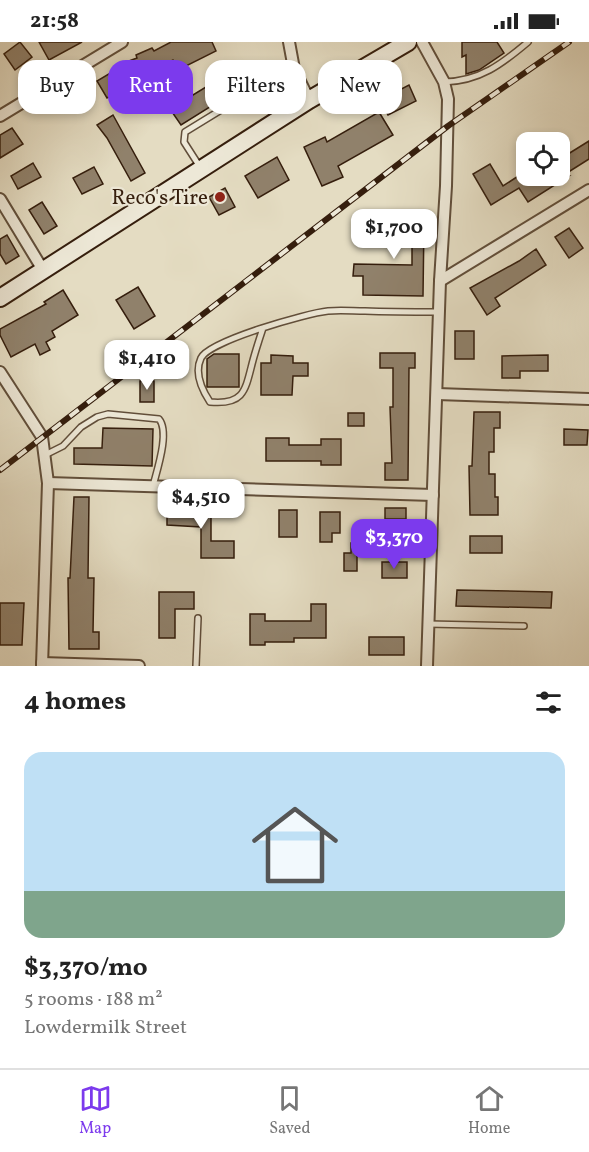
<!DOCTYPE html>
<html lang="en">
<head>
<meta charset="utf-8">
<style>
  body { margin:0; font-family:Vollkorn,serif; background:#f2f2f2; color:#222; height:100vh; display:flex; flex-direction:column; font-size:22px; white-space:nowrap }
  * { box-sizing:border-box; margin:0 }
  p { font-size:20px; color:#767676 }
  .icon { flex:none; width:33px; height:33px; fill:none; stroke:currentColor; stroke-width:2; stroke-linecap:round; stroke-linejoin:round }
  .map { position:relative; height:624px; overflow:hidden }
  .panel { display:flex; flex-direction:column; background:#fff; flex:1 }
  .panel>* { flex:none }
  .hud { position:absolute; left:18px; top:18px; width:554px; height:54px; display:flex; gap:12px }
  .buttons { position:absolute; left:516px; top:90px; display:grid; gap:12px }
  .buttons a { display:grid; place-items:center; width:54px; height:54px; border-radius:12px; background:#fff; box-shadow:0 3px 9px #0003; font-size:30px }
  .price { position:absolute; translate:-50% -51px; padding:0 14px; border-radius:12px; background:#fff; color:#222; font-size:20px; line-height:39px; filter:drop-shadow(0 2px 3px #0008) }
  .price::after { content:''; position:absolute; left:50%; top:36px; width:18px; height:14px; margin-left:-9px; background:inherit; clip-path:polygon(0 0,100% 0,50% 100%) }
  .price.active { background:#7c3aed; color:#fff }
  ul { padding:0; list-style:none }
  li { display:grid; align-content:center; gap:12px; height:318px; padding:0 24px }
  li span { display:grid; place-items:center; height:186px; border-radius:18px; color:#555 }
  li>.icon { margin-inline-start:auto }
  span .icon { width:108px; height:108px; fill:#fffc; stroke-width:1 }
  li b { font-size:26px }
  h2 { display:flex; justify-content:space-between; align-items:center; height:72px; padding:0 24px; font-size:26px }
  .chip { padding:0 21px; border-radius:18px; background:#fff; box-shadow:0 3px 9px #0003; font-size:21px; line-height:54px }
  .chip.active { background:#7c3aed; color:#fff }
  .status { display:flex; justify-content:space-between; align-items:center; height:42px; padding:0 30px; background:#fff; direction:ltr }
  .status svg { height:16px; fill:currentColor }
  .tabs { display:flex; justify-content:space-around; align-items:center; height:84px; border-top:2px solid #e0e0e0; background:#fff; font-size:16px; color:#767676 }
  .tabs a { display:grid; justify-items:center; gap:3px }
  .tabs .active { color:#7c3aed }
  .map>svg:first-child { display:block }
  .building { fill:#90816b; stroke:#351e0d; stroke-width:1.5 }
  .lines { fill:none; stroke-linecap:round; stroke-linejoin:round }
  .service-casing { stroke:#614e3a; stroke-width:8 }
  .minor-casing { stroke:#614e3a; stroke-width:14 }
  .secondary-casing { stroke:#351e0d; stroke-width:20 }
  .service { stroke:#ede8d7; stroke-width:5 }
  .minor { stroke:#ede8d7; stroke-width:10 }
  .secondary { stroke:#ede8d7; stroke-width:16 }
  .rail-casing { stroke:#351e0d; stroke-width:6 }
  .rail { stroke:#ede8d7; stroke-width:4; stroke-dasharray:11; stroke-linecap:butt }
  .poi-dot { fill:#8f2418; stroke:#ede8d7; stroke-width:2 }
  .labels { text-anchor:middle; stroke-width:4.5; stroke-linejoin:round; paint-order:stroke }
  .poi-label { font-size:21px; fill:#351e0d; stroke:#ede8d7; text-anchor:end }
</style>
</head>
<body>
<div class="status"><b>21:58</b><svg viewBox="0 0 49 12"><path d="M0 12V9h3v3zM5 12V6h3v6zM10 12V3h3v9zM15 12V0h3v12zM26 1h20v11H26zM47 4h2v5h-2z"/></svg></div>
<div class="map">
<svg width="589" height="624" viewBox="0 0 589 624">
  <rect width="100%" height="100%" fill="#e4dcc2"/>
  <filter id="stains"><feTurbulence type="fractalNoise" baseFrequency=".00333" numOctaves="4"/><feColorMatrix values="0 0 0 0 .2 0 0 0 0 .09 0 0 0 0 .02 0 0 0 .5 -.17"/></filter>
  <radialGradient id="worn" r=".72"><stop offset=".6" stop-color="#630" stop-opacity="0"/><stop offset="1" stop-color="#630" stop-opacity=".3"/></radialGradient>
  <g class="building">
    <polygon points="20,0 32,15 15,28 4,12"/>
    <polygon points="39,0 82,0 49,18"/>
    <polygon points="171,0 212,0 216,9 178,28 173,18 145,32 117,41 121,48 107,56 97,39 119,26 118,23 137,16 136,13 152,6 154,9"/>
    <polygon points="462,0 497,0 504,11 479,28 466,32 466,13 462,15"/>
    <polygon points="261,19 268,31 247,43 251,51 237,60 232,51 181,83 170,67 219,37 223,42"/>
    <polygon points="409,43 416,59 388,73 380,58"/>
    <polygon points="379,70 393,93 338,124 343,135 322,144 304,105 325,95 327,100"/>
    <polygon points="113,73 145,131 131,139 107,96 97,83"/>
    <polygon points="12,86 23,102 0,116 0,93"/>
    <polygon points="589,99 589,117 562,134 569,134 528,160 519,146 491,163 473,132 490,122 503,144 526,129 526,134 560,134 560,117"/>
    <polygon points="277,115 289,138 258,156 245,134"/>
    <polygon points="33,121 41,135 18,147 11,134"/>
    <polygon points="94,125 103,142 82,152 73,136"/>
    <polygon points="225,146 235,165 219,173 209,155"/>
    <polygon points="42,160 57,184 44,192 29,168"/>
    <polygon points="364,179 424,180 423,254 363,253 363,234 353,234 354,222 412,223 412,203 369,203 369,193 364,193"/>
    <polygon points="569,186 583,206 569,216 555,195"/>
    <polygon points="7,193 19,214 6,222 0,212 0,197"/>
    <polygon points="536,207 546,223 495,256 500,264 487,273 470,246 519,219"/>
    <polygon points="138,245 155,274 134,287 116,258"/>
    <polygon points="63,248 78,273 52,289 55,295 46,300 50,308 40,313 35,302 11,315 0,293 0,287 46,262 44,260"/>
    <rect x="455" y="289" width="19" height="28"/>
    <polygon points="380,311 415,311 415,326 409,326 408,438 385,438 385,421 392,421 390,365 393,365 393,326 380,326"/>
    <polygon points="214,312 239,312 239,345 207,345 207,317"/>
    <polygon points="271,313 293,314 293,321 308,321 308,334 293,334 292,353 261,353 261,321 271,321"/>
    <polygon points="548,313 548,329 520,329 520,336 502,336 502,314"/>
    <rect x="140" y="339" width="14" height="21"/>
    <polygon points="474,370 500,370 500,386 494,386 494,410 489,410 489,432 495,432 495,455 498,455 498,473 470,473 469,424 472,424"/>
    <rect x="348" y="371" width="16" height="13"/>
    <polygon points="103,386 153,387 152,424 74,422 74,406 102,406"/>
    <polygon points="564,387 588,388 587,403 564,403"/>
    <polygon points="266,396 289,396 289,403 321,403 321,397 341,397 341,423 321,423 321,419 266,419"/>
    <polygon points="74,455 89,455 88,536 94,536 93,590 99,590 99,607 69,607 68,536 70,536"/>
    <polygon points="167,464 211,467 211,499 234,499 234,516 201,516 201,485 167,483"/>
    <rect x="385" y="466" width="21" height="11"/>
    <rect x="279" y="468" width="18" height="27"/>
    <polygon points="320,470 340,470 340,491 332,491 332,500 320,500"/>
    <rect x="470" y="494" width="32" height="17"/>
    <polygon points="351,501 375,501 375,511 357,511 357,529 344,529 344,511 351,511"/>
    <rect x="382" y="520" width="25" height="16"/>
    <polygon points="457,548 552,550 551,566 456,564"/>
    <polygon points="159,550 194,550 194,567 175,567 175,596 159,596"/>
    <polygon points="0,561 24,561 22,603 0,603"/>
    <polygon points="311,562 326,562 326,596 294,596 294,600 265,600 265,603 250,603 250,572 265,572 265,579 311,579"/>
    <rect x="369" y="595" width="35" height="18"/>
  </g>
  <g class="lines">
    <g class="service-casing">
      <g id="service">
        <path d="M444 40C480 39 502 22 528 0"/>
        <polyline points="200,125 184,100 185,90 229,63"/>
        <path d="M263 286C259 298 255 310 252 322 245 350 243 363 210 360 202 348 194 331 201 316 209 299 307 271 328 269 340 268 353 269 365 269 390 270 414 270 439 270"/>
        <path d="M45 413 63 404 81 385 97 375 108 372 159 377C170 390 157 428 153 444"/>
        <polyline points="428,582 524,584"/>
        <polyline points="196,624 198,576"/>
      </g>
    </g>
    <g class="minor-casing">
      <g id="minor">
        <polyline points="289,0 294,27 309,58"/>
        <polyline points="422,0 444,40 448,57 446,144 440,239 427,624"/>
        <polyline points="0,74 122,0"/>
        <polyline points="0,157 43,228"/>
        <polyline points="440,239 589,148"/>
        <polyline points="0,330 42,395 48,441 42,624"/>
        <polyline points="437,352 589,357"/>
        <polyline points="48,441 433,453"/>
        <polyline points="42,621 139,624"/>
      </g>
    </g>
    <g class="secondary-casing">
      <polyline id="secondary" points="0,256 309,58 408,0"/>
    </g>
    <use href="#service" class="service"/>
    <use href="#minor" class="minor"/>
    <use href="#secondary" class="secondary"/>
    <g class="rail-casing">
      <polyline id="rail" points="0,428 448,84 569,0"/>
    </g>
    <use href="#rail" class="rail"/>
  </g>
  <circle class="poi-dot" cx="220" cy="155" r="6"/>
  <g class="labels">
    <g class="poi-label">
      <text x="208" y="162">Reco's Tire</text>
    </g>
  </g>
  <rect width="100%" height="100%" filter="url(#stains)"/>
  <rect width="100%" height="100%" fill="url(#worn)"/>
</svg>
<div class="buttons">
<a><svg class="icon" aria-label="locate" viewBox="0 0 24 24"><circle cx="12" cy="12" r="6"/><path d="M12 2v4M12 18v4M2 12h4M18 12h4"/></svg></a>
</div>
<b class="price" style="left:394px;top:218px">$1,700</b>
<b class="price" style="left:147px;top:349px">$1,410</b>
<b class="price" style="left:201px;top:488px">$4,510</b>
<b class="price active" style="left:394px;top:528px">$3,370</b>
<div class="hud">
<a class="chip">Buy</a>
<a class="chip active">Rent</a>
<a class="chip">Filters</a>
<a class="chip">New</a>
</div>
</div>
<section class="panel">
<h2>4 homes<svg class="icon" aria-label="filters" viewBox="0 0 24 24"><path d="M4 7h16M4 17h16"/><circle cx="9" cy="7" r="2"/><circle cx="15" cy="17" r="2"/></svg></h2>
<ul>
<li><span style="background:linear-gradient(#bfe0f5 75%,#7fa58c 0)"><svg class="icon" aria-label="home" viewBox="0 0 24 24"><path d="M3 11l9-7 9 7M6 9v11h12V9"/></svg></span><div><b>$3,370/mo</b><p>5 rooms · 188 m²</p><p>Lowdermilk Street</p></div></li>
</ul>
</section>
<nav class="tabs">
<a class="active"><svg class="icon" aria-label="map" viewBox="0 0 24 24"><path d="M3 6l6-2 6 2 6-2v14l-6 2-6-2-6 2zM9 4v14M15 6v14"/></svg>Map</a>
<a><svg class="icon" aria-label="saved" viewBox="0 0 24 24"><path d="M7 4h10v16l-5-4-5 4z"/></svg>Saved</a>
<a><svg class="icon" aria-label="home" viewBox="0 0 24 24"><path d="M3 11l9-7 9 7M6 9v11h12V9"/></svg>Home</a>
</nav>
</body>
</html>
